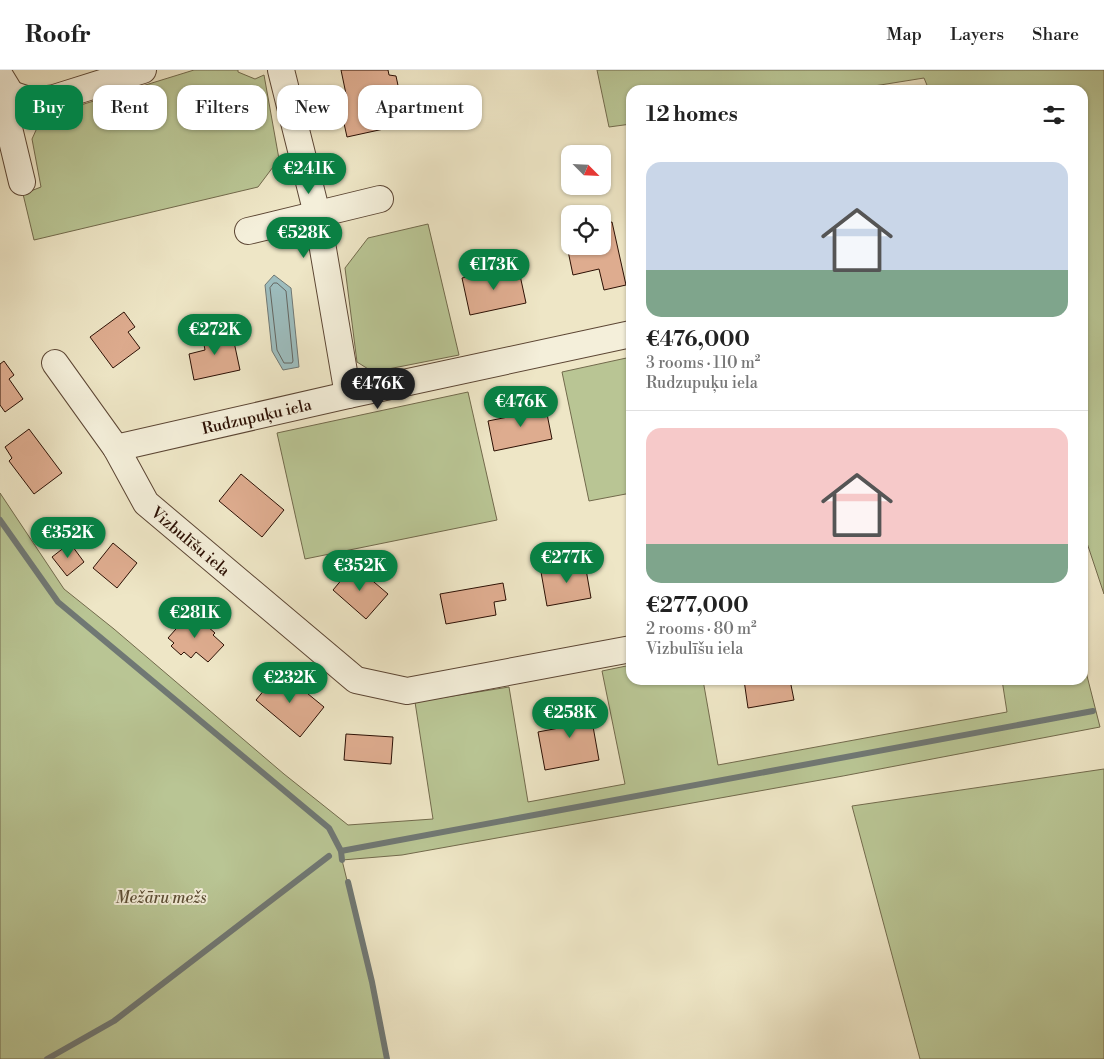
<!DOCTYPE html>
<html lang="en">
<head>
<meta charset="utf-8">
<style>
  body { margin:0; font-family:"Libre Bodoni",serif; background:#f6f6f6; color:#222; height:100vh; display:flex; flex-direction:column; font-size:19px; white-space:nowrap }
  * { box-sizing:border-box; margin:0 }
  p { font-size:16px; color:#767676 }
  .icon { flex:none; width:28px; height:28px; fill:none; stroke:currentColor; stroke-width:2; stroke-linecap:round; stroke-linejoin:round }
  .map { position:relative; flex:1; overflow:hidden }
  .details { position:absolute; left:626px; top:15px; width:462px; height:600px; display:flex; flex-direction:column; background:#fff; border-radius:15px; box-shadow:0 1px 4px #0004 }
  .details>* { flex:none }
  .guide { position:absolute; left:15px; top:15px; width:475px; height:45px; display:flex; gap:10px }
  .needle { width:32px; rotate:114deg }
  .controls { position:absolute; left:561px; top:75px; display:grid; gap:10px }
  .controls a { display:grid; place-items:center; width:50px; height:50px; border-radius:10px; background:#fff; box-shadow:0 1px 4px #0004; font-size:25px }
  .price { position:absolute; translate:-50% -42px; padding:0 11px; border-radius:18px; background:#0b8043; color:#fff; font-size:16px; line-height:32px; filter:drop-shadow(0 1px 2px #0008) }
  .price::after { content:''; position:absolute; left:50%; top:30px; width:15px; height:11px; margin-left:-8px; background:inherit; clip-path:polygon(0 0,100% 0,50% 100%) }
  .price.on { background:#222; color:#fff }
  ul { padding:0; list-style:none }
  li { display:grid; align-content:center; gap:10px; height:265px; padding:0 20px }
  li+li { border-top:1px solid #e0e0e0 }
  li span { display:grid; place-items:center; height:155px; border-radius:15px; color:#555 }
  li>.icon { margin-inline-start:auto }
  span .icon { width:90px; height:90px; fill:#fffc; stroke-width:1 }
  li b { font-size:21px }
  h2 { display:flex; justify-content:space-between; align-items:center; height:60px; padding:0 20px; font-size:21px }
  .pill { padding:0 18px; border-radius:15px; background:#fff; box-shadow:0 1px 4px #0004; font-size:18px; line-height:45px }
  .pill.on { background:#0b8043; color:#fff }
  header { display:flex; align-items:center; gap:30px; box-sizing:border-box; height:70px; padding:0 25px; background:#fff; border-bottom:1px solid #e0e0e0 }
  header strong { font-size:24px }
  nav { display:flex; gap:28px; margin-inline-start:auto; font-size:18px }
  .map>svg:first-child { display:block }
  .green { fill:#b9c594; stroke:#726a4c }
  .water { fill:#9dbdbe; stroke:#707874 }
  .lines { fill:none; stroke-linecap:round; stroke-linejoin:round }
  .shore { stroke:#646661; stroke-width:1 }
  .stream { stroke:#707874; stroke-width:6 }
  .building { fill:#deac8f; stroke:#2c1004 }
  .minor-casing { stroke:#5c4634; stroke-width:28 }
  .minor { stroke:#f4efda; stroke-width:26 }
  .labels { text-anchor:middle; stroke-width:4; stroke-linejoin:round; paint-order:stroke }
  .street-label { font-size:16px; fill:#2c1004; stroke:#f4efda }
  .park-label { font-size:16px; font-style:italic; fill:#5d4f36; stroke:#f4efda }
</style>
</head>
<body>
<header>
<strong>Roofr</strong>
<nav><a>Map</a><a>Layers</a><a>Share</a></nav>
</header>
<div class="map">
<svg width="1104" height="989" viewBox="0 0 1104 989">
  <rect width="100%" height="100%" fill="#eee6c6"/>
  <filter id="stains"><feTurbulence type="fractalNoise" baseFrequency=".004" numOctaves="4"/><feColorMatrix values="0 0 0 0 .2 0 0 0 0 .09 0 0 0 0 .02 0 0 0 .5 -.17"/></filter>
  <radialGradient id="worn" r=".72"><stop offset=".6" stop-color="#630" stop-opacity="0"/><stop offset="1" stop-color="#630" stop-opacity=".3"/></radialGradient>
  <g class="green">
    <polygon points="194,0 238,0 238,2 255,9 264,5 279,89 258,117 34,170 23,124 41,117 32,69 42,47"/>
    <polygon points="597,0 1104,0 1104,524 1084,464 1084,20 929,20 924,8 849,20 631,20 631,54 609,57"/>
    <polygon points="428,154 459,285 373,302 357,292 345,198 368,168"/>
    <polygon points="631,287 631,423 589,431 562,302"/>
    <polygon points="468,322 497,450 305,489 277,363"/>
    <polygon points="0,423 64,519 114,559 284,704 348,755 433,749 415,632 509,617 528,732 625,714 602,601 631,595 631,610 703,610 718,695 1007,642 1002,610 1084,610 1084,594 1100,657 843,706 402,785 342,790 372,912 387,989 0,989"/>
    <polygon points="1104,699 1104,989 920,989 852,736"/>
  </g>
  <polygon class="water" points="274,205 291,218 299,297 283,300 272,281 265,215"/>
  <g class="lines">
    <polygon class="shore" points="274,213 277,213 286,221 293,291 292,293 284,293 277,280 270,218"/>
    <g class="stream">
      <polyline points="0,450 58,532 329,758 341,781 342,790"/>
      <polyline points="341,781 1093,641"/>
      <polyline points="348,812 372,912 387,989"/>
      <polyline points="47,989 114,951 329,786"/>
    </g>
  </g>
  <g class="building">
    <polygon points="341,0 388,0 389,5 396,6 403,39 399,40 402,55 347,67 338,26 346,24"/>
    <polygon points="612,152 626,215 604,220 599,199 573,205 567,176 602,176 602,154"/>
    <polygon points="518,196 526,233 470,245 462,208"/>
    <polygon points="124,242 135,257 128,262 140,278 113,298 90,267"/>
    <polygon points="231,258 240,300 194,310 189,284 205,280 202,264"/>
    <polygon points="4,291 14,305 9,309 23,329 5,342 0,335 0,294"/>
    <polygon points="545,334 552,369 494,381 488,351 508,347 507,342"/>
    <polygon points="29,359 62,403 34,424 9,391 12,388 5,377"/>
    <polygon points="241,404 284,440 262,467 219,431"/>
    <polygon points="70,473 84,492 67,506 52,487"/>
    <polygon points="113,473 137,493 117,518 93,498"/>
    <polygon points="584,488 591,528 547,536 541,502 568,498 567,491"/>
    <polygon points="354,495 388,524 366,549 333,520"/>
    <polygon points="503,513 506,530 494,532 496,545 446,554 440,524"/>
    <polygon points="191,542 215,563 213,565 224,575 208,592 196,582 191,588 184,582 181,585 171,576 174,573 168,568"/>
    <polygon points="280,601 324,637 300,667 256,630"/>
    <polygon points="744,610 790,610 794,630 748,638"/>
    <polygon points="589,634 599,690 545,700 538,662 559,658 555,640"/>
    <polygon points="346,664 393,667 391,694 344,690"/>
  </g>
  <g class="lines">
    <g class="minor-casing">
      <g id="minor">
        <polyline points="281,0 317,144 348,325"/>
        <polyline points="0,6 11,24 9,58 22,112"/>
        <polyline points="11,24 32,31 54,28 143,0"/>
        <polyline points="248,161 380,129"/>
        <path id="s1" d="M55 293 116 378 146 433 356 610 407 621 631 579"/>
        <path id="s2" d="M116 378 348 325 631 264"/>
      </g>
    </g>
    <use href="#minor" class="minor"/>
  </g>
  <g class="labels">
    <g class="street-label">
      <text dy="6" stroke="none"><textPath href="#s2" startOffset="144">Rudzupuķu iela</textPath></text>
      <text dy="6" stroke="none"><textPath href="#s1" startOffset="226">Vizbulīšu iela</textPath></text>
    </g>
    <g class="park-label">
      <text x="161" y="833">Mežāru mežs</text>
    </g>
  </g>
  <rect width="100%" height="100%" filter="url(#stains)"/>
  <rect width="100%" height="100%" fill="url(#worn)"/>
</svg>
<div class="controls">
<a><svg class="needle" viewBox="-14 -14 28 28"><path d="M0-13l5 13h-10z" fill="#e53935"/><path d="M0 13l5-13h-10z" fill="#767676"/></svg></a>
<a><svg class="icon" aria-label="locate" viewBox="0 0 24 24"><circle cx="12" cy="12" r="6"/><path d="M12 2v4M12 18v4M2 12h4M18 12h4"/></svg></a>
</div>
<b class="price" style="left:309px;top:125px">€241K</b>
<b class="price" style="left:304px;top:189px">€528K</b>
<b class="price" style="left:494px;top:221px">€173K</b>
<b class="price" style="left:215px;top:286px">€272K</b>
<b class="price on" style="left:378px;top:340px">€476K</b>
<b class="price" style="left:521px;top:358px">€476K</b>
<b class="price" style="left:68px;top:489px">€352K</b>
<b class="price" style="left:567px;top:514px">€277K</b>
<b class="price" style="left:360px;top:522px">€352K</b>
<b class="price" style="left:195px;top:569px">€281K</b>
<b class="price" style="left:290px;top:634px">€232K</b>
<b class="price" style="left:570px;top:669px">€258K</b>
<div class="guide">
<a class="pill on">Buy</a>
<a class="pill">Rent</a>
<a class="pill">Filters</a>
<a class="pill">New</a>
<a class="pill">Apartment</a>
</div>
<section class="details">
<h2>12 homes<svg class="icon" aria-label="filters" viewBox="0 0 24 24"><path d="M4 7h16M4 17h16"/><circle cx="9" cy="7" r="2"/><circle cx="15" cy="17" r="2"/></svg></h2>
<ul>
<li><span style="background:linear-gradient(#c9d6e8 70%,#7fa58c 0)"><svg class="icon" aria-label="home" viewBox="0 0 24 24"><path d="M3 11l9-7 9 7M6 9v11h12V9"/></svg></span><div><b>€476,000</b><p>3 rooms · 110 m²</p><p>Rudzupuķu iela</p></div></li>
<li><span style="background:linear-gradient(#f6c9c9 75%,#7fa58c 0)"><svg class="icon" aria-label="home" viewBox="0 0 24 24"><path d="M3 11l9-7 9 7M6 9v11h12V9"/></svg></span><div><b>€277,000</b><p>2 rooms · 80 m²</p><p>Vizbulīšu iela</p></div></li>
</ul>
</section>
</div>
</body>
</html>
